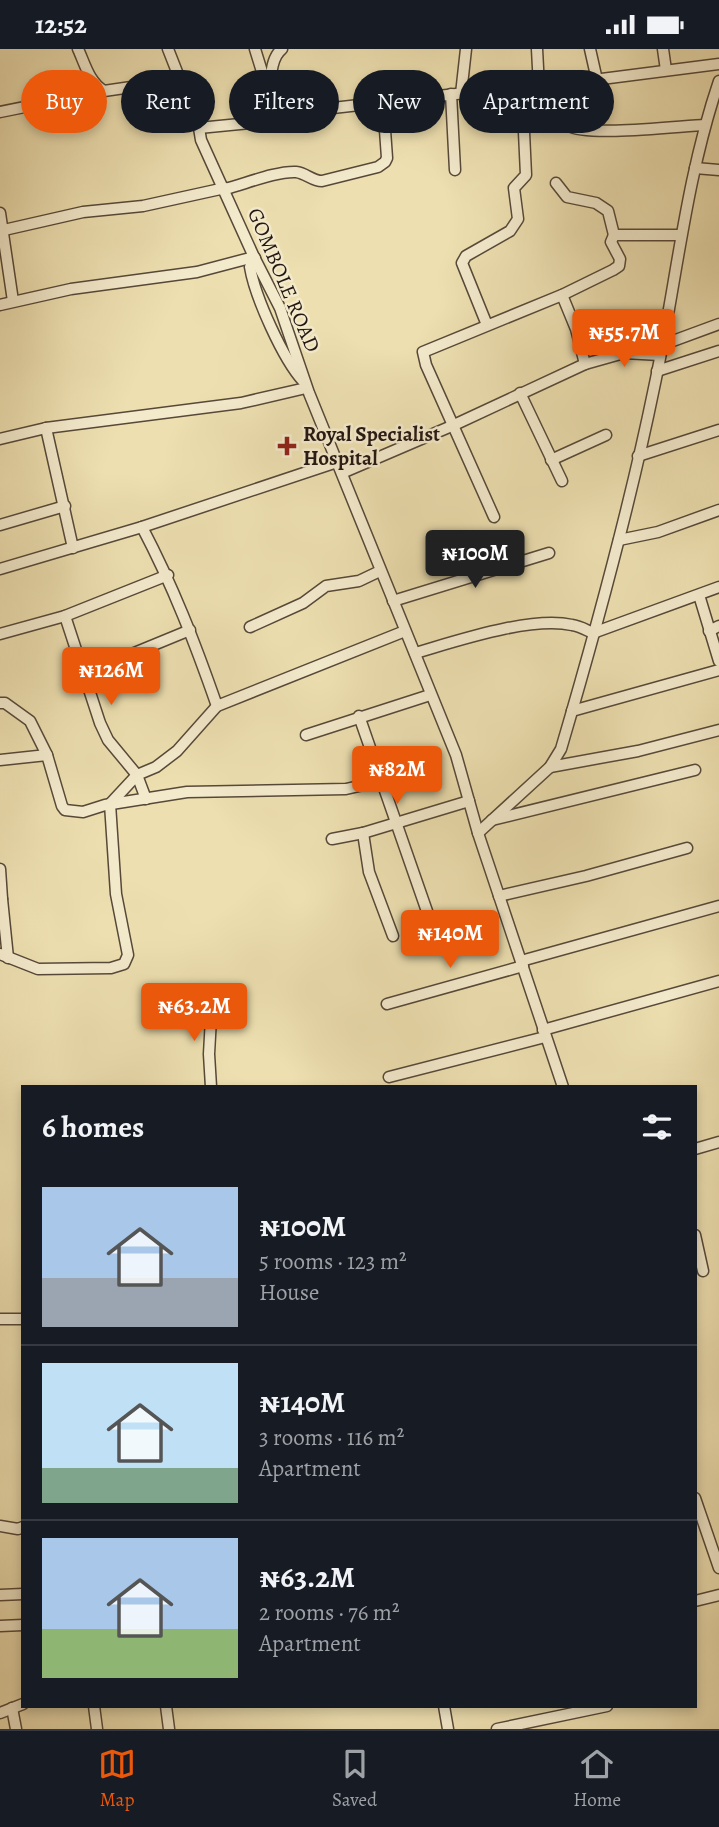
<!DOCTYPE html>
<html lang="en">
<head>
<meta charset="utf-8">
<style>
  body { margin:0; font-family:Alegreya,serif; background:#20242c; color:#f1f3f6; height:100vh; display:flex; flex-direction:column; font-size:26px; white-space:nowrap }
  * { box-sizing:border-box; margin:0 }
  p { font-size:23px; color:#9ea1a6 }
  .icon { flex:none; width:38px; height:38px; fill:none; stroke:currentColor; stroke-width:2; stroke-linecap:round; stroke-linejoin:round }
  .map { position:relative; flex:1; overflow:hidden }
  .details { position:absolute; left:21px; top:1036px; width:676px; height:623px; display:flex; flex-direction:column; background:#171b24; border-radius:0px; box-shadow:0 4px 10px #0003 }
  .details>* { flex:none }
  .guide { position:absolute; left:21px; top:21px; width:677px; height:63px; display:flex; gap:14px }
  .price { position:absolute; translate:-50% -60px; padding:0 16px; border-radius:7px; background:#ea580c; color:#fff; font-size:23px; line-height:46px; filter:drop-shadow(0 2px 4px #0008) }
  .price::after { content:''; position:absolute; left:50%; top:42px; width:21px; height:16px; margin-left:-10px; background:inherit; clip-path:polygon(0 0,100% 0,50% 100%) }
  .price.active { background:#222; color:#fff }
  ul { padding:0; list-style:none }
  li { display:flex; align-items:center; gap:21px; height:175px; padding:0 21px }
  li+li { border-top:2px solid #363941 }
  li span { display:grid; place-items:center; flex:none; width:196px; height:140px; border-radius:0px; color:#555 }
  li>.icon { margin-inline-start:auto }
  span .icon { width:84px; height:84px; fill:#fffc; stroke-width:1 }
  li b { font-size:30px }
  h2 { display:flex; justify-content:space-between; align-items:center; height:84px; padding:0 21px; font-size:30px }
  .tag { padding:0 24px; border-radius:32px; background:#171b24; box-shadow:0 4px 10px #0003; font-size:24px; line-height:63px }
  .tag.active { background:#ea580c; color:#fff }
  .status { display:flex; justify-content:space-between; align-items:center; height:49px; padding:0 35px; background:#171b24; direction:ltr }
  .status svg { height:19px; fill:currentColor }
  .menu { display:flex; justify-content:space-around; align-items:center; height:98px; border-top:2px solid #363941; background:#171b24; font-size:19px; color:#9ea1a6 }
  .menu a { display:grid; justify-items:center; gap:4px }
  .menu .active { color:#ea580c }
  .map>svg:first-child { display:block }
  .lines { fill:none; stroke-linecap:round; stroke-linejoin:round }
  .minor-casing { stroke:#564939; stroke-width:13 }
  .minor { stroke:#f3eacc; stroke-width:10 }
  .poi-dot { fill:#8f2418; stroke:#f3eacc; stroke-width:2.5 }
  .labels { text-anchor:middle; stroke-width:5; stroke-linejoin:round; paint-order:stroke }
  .street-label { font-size:21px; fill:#241711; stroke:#f3eacc }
  .poi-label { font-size:21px; font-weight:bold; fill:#241711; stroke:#f3eacc; text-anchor:start }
</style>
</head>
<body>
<div class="status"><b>12:52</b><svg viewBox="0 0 49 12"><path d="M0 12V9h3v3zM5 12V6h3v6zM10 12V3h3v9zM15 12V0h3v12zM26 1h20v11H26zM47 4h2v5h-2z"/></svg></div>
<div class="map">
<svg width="719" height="1680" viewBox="0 0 719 1680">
  <rect width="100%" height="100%" fill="#eddfb0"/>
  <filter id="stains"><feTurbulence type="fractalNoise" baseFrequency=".00286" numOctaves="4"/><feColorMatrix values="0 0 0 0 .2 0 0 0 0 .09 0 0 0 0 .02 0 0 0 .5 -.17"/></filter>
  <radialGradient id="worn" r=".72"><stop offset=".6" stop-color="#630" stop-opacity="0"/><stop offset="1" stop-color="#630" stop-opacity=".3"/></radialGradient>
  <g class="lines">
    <g class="minor-casing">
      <g id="minor">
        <path d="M78 0C85 15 89 33 104 42"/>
        <polyline points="168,0 199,79 201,91 254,208 280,259 309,344 456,706 478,784 563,1038"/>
        <polyline points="255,0 276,68"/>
        <polyline points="537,0 539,38"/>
        <polyline points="590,0 597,31"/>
        <polyline points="663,0 666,21"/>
        <path d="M539 38C547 52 556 68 569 77 587 88 680 77 705 76"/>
        <path d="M270 45C271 31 270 9 282 0"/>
        <polyline points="451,45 455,121"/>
        <polyline points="461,45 466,0"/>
        <polyline points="0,63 104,42 179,31"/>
        <polyline points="199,79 250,74 324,60 456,45 539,38 719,15"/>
        <polyline points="695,119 719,121"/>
        <polyline points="556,134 567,148 596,154 608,162 614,186"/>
        <path d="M225 140C245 135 276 122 296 123 306 124 312 132 322 132L378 118 385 113 387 109 383 53"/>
        <polyline points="0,164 13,252"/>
        <polyline points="4,181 83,163 143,157 225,139"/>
        <path d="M255 209 250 218C255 248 283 310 303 332"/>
        <polyline points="0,256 71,240 197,223 254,208"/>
        <polyline points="487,276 462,214 466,207 510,182 518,170 514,139 526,126 522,40"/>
        <polyline points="662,296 719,275"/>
        <polyline points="585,315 624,304 660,306"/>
        <polyline points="657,322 719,302"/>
        <polyline points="520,344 562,432"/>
        <polyline points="46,379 73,499"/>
        <polyline points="0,390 46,379 241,354 306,339"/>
        <polyline points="638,407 719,381"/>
        <polyline points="551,411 606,386"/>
        <polyline points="342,424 454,376 585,315 576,280 562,246"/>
        <polyline points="494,468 426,316 423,303 562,246 613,221 619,217 620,210 611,193 614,186 680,186"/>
        <polyline points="0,476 65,457"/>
        <path d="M142 478C173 537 195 594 217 657"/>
        <polyline points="619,491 658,483 719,461"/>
        <polyline points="0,520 142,478 337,413"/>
        <polyline points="699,546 719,612"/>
        <polyline points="393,552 549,504"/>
        <polyline points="65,567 100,674 108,691 137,726 146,750"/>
        <polyline points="250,578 303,554 326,537 359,532 380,522"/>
        <polyline points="709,582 719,577"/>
        <polyline points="0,585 65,567 168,526"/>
        <path d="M415 604C457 592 530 567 572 576 580 577 586 581 593 584L719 538"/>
        <polyline points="83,625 190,581"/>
        <polyline points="0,654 5,654 30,672 47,706 62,757 65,761 83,763 105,756 187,743 346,740 381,732"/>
        <polyline points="572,662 719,621"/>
        <polyline points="359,667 429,868"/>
        <polyline points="306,686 430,646"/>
        <polyline points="0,711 47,706"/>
        <polyline points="550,718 638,702 719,681"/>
        <polyline points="492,771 695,721"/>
        <polyline points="363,784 369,823 393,887"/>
        <path d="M478 784 550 718 561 700C596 581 629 461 654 339 676 237 685 132 719 32"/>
        <polyline points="332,790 363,784 469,752"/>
        <polyline points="0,820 2,850 0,850"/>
        <polyline points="499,847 586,827 687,799"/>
        <polyline points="2,850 8,909"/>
        <polyline points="0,905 38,920 111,919 124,915 128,906 116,845 110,755 137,726 156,718 177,702 217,657 405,582"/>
        <polyline points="521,912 719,857"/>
        <polyline points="387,955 523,917"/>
        <polyline points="543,981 719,932"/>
        <polyline points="389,1028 545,988"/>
        <polyline points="211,1038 209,1005 212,951"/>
        <polyline points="695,1100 719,1093"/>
        <polyline points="695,1186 703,1222"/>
        <polyline points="0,1270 23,1270"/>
        <polyline points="695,1449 719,1519"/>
        <polyline points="0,1477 18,1480 23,1478"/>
        <polyline points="0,1546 23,1545"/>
        <polyline points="695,1552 719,1546"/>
        <polyline points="0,1577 23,1576"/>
        <polyline points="94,1657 97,1680"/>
        <polyline points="166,1657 169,1680"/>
        <polyline points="444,1657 448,1680"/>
        <polyline points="12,1659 16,1680"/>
        <polyline points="0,1664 23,1655"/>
        <polyline points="497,1680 607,1657"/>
      </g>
    </g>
    <use href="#minor" class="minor"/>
  </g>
  <path class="poi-dot" d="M283.5 386.5h7v7h7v7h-7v7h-7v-7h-7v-7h7z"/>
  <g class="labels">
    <g class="street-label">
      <text transform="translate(284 231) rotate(67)" y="7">GOMBOLE ROAD</text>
    </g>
    <g class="poi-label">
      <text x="303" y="392">Royal Specialist<tspan x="303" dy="24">Hospital</tspan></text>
    </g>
  </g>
  <rect width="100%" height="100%" filter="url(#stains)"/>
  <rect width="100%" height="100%" fill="url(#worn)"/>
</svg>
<b class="price" style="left:624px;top:320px">₦55.7M</b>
<b class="price active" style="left:475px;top:541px">₦100M</b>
<b class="price" style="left:111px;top:658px">₦126M</b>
<b class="price" style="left:397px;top:757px">₦82M</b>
<b class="price" style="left:450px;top:921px">₦140M</b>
<b class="price" style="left:194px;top:994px">₦63.2M</b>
<div class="guide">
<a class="tag active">Buy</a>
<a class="tag">Rent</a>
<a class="tag">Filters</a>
<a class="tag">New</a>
<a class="tag">Apartment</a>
</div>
<section class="details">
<h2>6 homes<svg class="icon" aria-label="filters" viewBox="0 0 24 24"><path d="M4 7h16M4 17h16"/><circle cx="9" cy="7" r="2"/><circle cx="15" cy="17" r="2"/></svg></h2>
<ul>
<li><span style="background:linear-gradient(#a9c7e8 65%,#9aa5b1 0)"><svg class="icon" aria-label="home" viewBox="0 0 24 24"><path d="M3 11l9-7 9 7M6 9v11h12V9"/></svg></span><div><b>₦100M</b><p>5 rooms · 123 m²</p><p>House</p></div></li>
<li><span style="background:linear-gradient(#bfe0f5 75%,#7fa58c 0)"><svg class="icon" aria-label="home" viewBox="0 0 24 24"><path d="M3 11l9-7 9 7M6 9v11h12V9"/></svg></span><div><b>₦140M</b><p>3 rooms · 116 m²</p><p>Apartment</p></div></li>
<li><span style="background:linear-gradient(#a9c7e8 65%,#8fb573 0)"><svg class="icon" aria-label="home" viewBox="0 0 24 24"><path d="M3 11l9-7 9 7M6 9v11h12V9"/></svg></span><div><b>₦63.2M</b><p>2 rooms · 76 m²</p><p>Apartment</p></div></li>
</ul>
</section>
</div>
<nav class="menu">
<a class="active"><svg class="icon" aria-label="map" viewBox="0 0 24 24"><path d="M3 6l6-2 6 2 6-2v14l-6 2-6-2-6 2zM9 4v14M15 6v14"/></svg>Map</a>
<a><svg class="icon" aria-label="saved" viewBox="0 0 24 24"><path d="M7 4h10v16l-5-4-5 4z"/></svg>Saved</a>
<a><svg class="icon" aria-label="home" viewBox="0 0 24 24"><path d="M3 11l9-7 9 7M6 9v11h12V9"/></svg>Home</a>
</nav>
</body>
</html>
